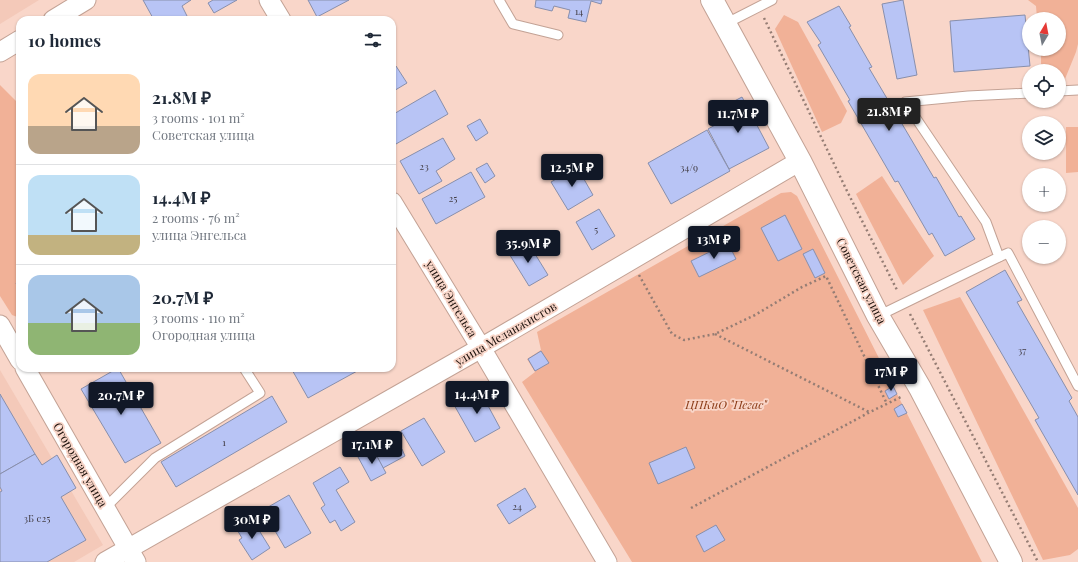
<!DOCTYPE html>
<html lang="en">
<head>
<meta charset="utf-8">
<style>
  body { margin:0; font-family:"Playfair Display",serif; background:#f6f6f7; color:#1f2937; height:100vh; display:flex; flex-direction:column; font-size:15px; white-space:nowrap }
  * { box-sizing:border-box; margin:0 }
  p { font-size:13px; color:#747a83 }
  .icon { flex:none; width:22px; height:22px; fill:none; stroke:currentColor; stroke-width:2; stroke-linecap:round; stroke-linejoin:round }
  .map { position:relative; flex:1; overflow:hidden }
  .details { position:absolute; left:16px; top:16px; width:380px; height:356px; display:flex; flex-direction:column; background:#fff; border-radius:12px; box-shadow:0 1px 3px #0004 }
  .details>* { flex:none }
  .needle { width:26px; rotate:10deg }
  .controls { position:absolute; left:1022px; top:12px; display:grid; gap:8px }
  .controls a { display:grid; place-items:center; width:44px; height:44px; border-radius:50%; background:#fff; box-shadow:0 1px 3px #0004; font-size:20px }
  .price { position:absolute; translate:-50% -34px; padding:0 9px; border-radius:4px; background:#111827; color:#fff; font-size:13px; line-height:26px; filter:drop-shadow(0 1px 2px #0008) }
  .price::after { content:''; position:absolute; left:50%; top:24px; width:12px; height:9px; margin-left:-6px; background:inherit; clip-path:polygon(0 0,100% 0,50% 100%) }
  .price.selected { background:#222; color:#fff }
  ul { padding:0; list-style:none }
  li { display:flex; align-items:center; gap:12px; height:100px; padding:0 12px }
  li+li { border-top:1px solid #e0e1e3 }
  li span { display:grid; place-items:center; flex:none; width:112px; height:80px; border-radius:12px; color:#555 }
  li>.icon { margin-inline-start:auto }
  span .icon { width:48px; height:48px; fill:#fffc; stroke-width:1 }
  li b { font-size:17px }
  h2 { display:flex; justify-content:space-between; align-items:center; height:48px; padding:0 12px; font-size:17px }
  .map>svg:first-child { display:block }
  .built { fill:#f4c9b9 }
  .green { fill:#f1b197 }
  .building { fill:#b8c4f5; stroke:#888fac }
  .lines { fill:none; stroke-linecap:round; stroke-linejoin:round }
  .lane-casing { stroke:#c3a295; stroke-width:11 }
  .street-casing { stroke:#c3a295; stroke-width:21 }
  .secondary-casing { stroke:#c3a295; stroke-width:24 }
  .path { stroke:#957d74; stroke-width:2.5; stroke-dasharray:2 3; stroke-linecap:butt }
  .lane { stroke:#fff; stroke-width:9 }
  .street { stroke:#fff; stroke-width:19 }
  .secondary { stroke:#fff; stroke-width:22 }
  .labels { text-anchor:middle; stroke-width:3.5; stroke-linejoin:round; paint-order:stroke }
  .number-label { font-size:10px; fill:#433e46 }
  .street-label { font-size:12px; fill:#1c110c; stroke:#f9d6c9 }
  .park-label { font-size:12px; font-style:italic; fill:#8c3c18; stroke:#f9d6c9 }
</style>
</head>
<body>
<div class="map">
<svg width="1078" height="562" viewBox="0 0 1078 562">
  <rect width="100%" height="100%" fill="#f9d6c9"/>
  <g class="built">
    <polygon points="0,0 39,0 0,24"/>
    <polygon points="0,370 103,545 74,562 0,562"/>
  </g>
  <g class="green">
    <polygon points="1028,0 1078,0 1078,44 1076,52 1065,79 1059,75 1059,71 1052,71 1041,64 1041,49 1059,49 1059,19 1037,19 1036,6"/>
    <polygon points="784,15 798,22 847,111 841,123 822,132 775,29"/>
    <polygon points="0,85 20,105 20,318 12,315 0,296"/>
    <polygon points="1066,127 1078,127 1078,172 1066,173"/>
    <polygon points="882,176 934,256 903,285 856,194"/>
    <polygon points="791,192 797,196 982,562 632,562 522,382 535,372 527,359 541,350 537,332 781,193"/>
    <polygon points="960,297 1078,508 1078,549 1070,555 1043,560 923,310"/>
  </g>
  <g class="building">
    <polygon points="143,0 191,0 182,6 189,20 154,20"/>
    <polygon points="213,0 237,0 214,13 208,3"/>
    <polygon points="308,0 349,0 317,17"/>
    <polygon points="536,0 602,0 601,4 591,1 586,22 568,18 570,10 554,6 552,11 535,7"/>
    <polygon points="903,0 917,75 897,79 882,4"/>
    <polygon points="839,6 851,26 849,27 872,67 869,68 934,178 936,177 959,217 961,216 975,239 945,256 932,233 929,235 898,181 895,182 848,101 850,100 818,45 821,43 807,22"/>
    <polygon points="1025,15 1030,66 954,72 950,21"/>
    <polygon points="396,66 407,83 392,92 392,68"/>
    <polygon points="435,90 448,114 396,144 392,139 392,115"/>
    <polygon points="742,97 769,148 729,169 708,129 724,120 719,109"/>
    <polygon points="480,119 488,133 476,141 467,126"/>
    <polygon points="707,130 730,171 671,204 648,163"/>
    <polygon points="443,138 455,159 436,171 442,181 419,194 400,161"/>
    <polygon points="487,163 495,176 485,183 476,169"/>
    <polygon points="577,167 593,195 568,210 551,182"/>
    <polygon points="471,172 485,197 436,224 422,199"/>
    <polygon points="599,209 615,236 592,250 576,222"/>
    <polygon points="785,215 802,249 778,261 761,228"/>
    <polygon points="527,241 548,275 529,286 508,252"/>
    <polygon points="728,243 736,259 699,277 691,261"/>
    <polygon points="813,249 825,273 815,278 803,254"/>
    <polygon points="1005,270 1022,300 1017,302 1072,398 1069,401 1078,417 1078,495 1035,420 1039,418 966,292"/>
    <polygon points="20,281 20,292 16,283"/>
    <polygon points="541,351 549,363 535,371 528,359"/>
    <polygon points="118,368 161,443 125,463 81,389"/>
    <polygon points="291,368 358,368 359,370 308,398"/>
    <polygon points="893,386 897,394 889,399 885,391"/>
    <polygon points="479,389 500,428 475,442 453,403"/>
    <polygon points="0,394 35,454 0,474"/>
    <polygon points="272,396 287,422 176,487 161,462"/>
    <polygon points="902,404 907,413 898,417 894,409"/>
    <polygon points="424,418 445,452 422,466 401,431"/>
    <polygon points="386,442 388,446 392,444 396,452 402,449 405,456 383,468 373,449"/>
    <polygon points="686,447 695,468 658,484 649,463"/>
    <polygon points="373,449 386,473 371,481 358,457"/>
    <polygon points="35,454 42,465 57,455 76,488 61,497 86,540 47,562 0,562 0,492 2,491 0,487 0,474"/>
    <polygon points="340,467 349,482 336,490 355,522 341,531 335,520 330,523 321,508 325,505 313,483"/>
    <polygon points="525,488 536,507 509,524 497,505"/>
    <polygon points="289,495 311,533 285,548 263,510"/>
    <polygon points="252,519 270,548 252,560 239,540 242,538 236,528"/>
    <polygon points="716,525 725,540 704,552 696,536"/>
  </g>
  <g class="lines">
    <g class="lane-casing">
      <g id="lane">
        <polyline points="499,0 513,24 558,35"/>
        <polyline points="725,24 772,0"/>
        <polyline points="1059,91 1078,90"/>
        <polyline points="999,257 1008,253 1078,386"/>
        <polyline points="878,316 999,257 986,222 905,102 968,96 1029,93"/>
        <polyline points="105,508 155,458 260,393 244,368"/>
      </g>
    </g>
    <g class="street-casing">
      <g id="street">
        <polyline points="269,0 281,20"/>
        <polyline points="53,20 86,0"/>
        <polyline points="0,52 20,40"/>
        <polyline points="392,202 481,348 607,562"/>
        <polyline points="0,325 20,360"/>
        <polyline points="25,368 136,562"/>
        <polyline points="105,562 481,348 800,161"/>
      </g>
    </g>
    <g class="secondary-casing">
      <polyline id="secondary" points="712,0 800,161 878,316 920,388 1011,562"/>
    </g>
    <g class="path">
      <polyline points="764,18 847,191 898,292"/>
      <polyline points="639,275 672,334 684,340 715,334 755,315 802,287 826,276 887,404"/>
      <polyline points="910,314 1038,562"/>
      <polyline points="715,334 869,412"/>
      <polyline points="691,508 870,412 903,396"/>
    </g>
    <use href="#lane" class="lane"/>
    <use href="#street" class="street"/>
    <use href="#secondary" class="secondary"/>
  </g>
  <g class="labels">
    <g class="number-label">
      <text x="579" y="15">14</text>
      <text x="424" y="170">23</text>
      <text x="689" y="171">34/9</text>
      <text x="453" y="202">25</text>
      <text x="596" y="233">5</text>
      <text x="1022" y="354">37</text>
      <text x="224" y="446">1</text>
      <text x="517" y="510">24</text>
      <text x="37" y="522">3Б с25</text>
    </g>
    <g class="street-label">
      <text transform="translate(861 281) rotate(63)" y="4">Советская улица</text>
      <text transform="translate(451 299) rotate(59)" y="4">улица Энгельса</text>
      <text transform="translate(506 334) rotate(-30)" y="4">улица Меланжистов</text>
      <text transform="translate(80 465) rotate(60)" y="4">Огородная улица</text>
    </g>
    <g class="park-label">
      <text x="726" y="409">ЦПКиО "Пегас"</text>
    </g>
  </g>
</svg>
<div class="controls">
<a><svg class="needle" viewBox="-14 -14 28 28"><path d="M0-13l5 13h-10z" fill="#e53935"/><path d="M0 13l5-13h-10z" fill="#747a83"/></svg></a>
<a><svg class="icon" aria-label="locate" viewBox="0 0 24 24"><circle cx="12" cy="12" r="6"/><path d="M12 2v4M12 18v4M2 12h4M18 12h4"/></svg></a>
<a><svg class="icon" aria-label="layers" viewBox="0 0 24 24"><path d="M12 4l9 5-9 5-9-5zM3 14l9 5 9-5"/></svg></a>
<a>+</a>
<a>−</a>
</div>
<b class="price selected" style="left:889px;top:132px">21.8M ₽</b>
<b class="price" style="left:738px;top:134px">11.7M ₽</b>
<b class="price" style="left:572px;top:188px">12.5M ₽</b>
<b class="price" style="left:714px;top:260px">13M ₽</b>
<b class="price" style="left:528px;top:264px">35.9M ₽</b>
<b class="price" style="left:891px;top:392px">17M ₽</b>
<b class="price" style="left:477px;top:415px">14.4M ₽</b>
<b class="price" style="left:121px;top:416px">20.7M ₽</b>
<b class="price" style="left:372px;top:465px">17.1M ₽</b>
<b class="price" style="left:252px;top:540px">30M ₽</b>
<section class="details">
<h2>10 homes<svg class="icon" aria-label="filters" viewBox="0 0 24 24"><path d="M4 7h16M4 17h16"/><circle cx="9" cy="7" r="2"/><circle cx="15" cy="17" r="2"/></svg></h2>
<ul>
<li><span style="background:linear-gradient(#ffd9b3 65%,#b9a48a 0)"><svg class="icon" aria-label="home" viewBox="0 0 24 24"><path d="M3 11l9-7 9 7M6 9v11h12V9"/></svg></span><div><b>21.8M ₽</b><p>3 rooms · 101 m²</p><p>Советская улица</p></div></li>
<li><span style="background:linear-gradient(#bfe0f5 75%,#c2b280 0)"><svg class="icon" aria-label="home" viewBox="0 0 24 24"><path d="M3 11l9-7 9 7M6 9v11h12V9"/></svg></span><div><b>14.4M ₽</b><p>2 rooms · 76 m²</p><p>улица Энгельса</p></div></li>
<li><span style="background:linear-gradient(#a9c7e8 60%,#8fb573 0)"><svg class="icon" aria-label="home" viewBox="0 0 24 24"><path d="M3 11l9-7 9 7M6 9v11h12V9"/></svg></span><div><b>20.7M ₽</b><p>3 rooms · 110 m²</p><p>Огородная улица</p></div></li>
</ul>
</section>
</div>
</body>
</html>
